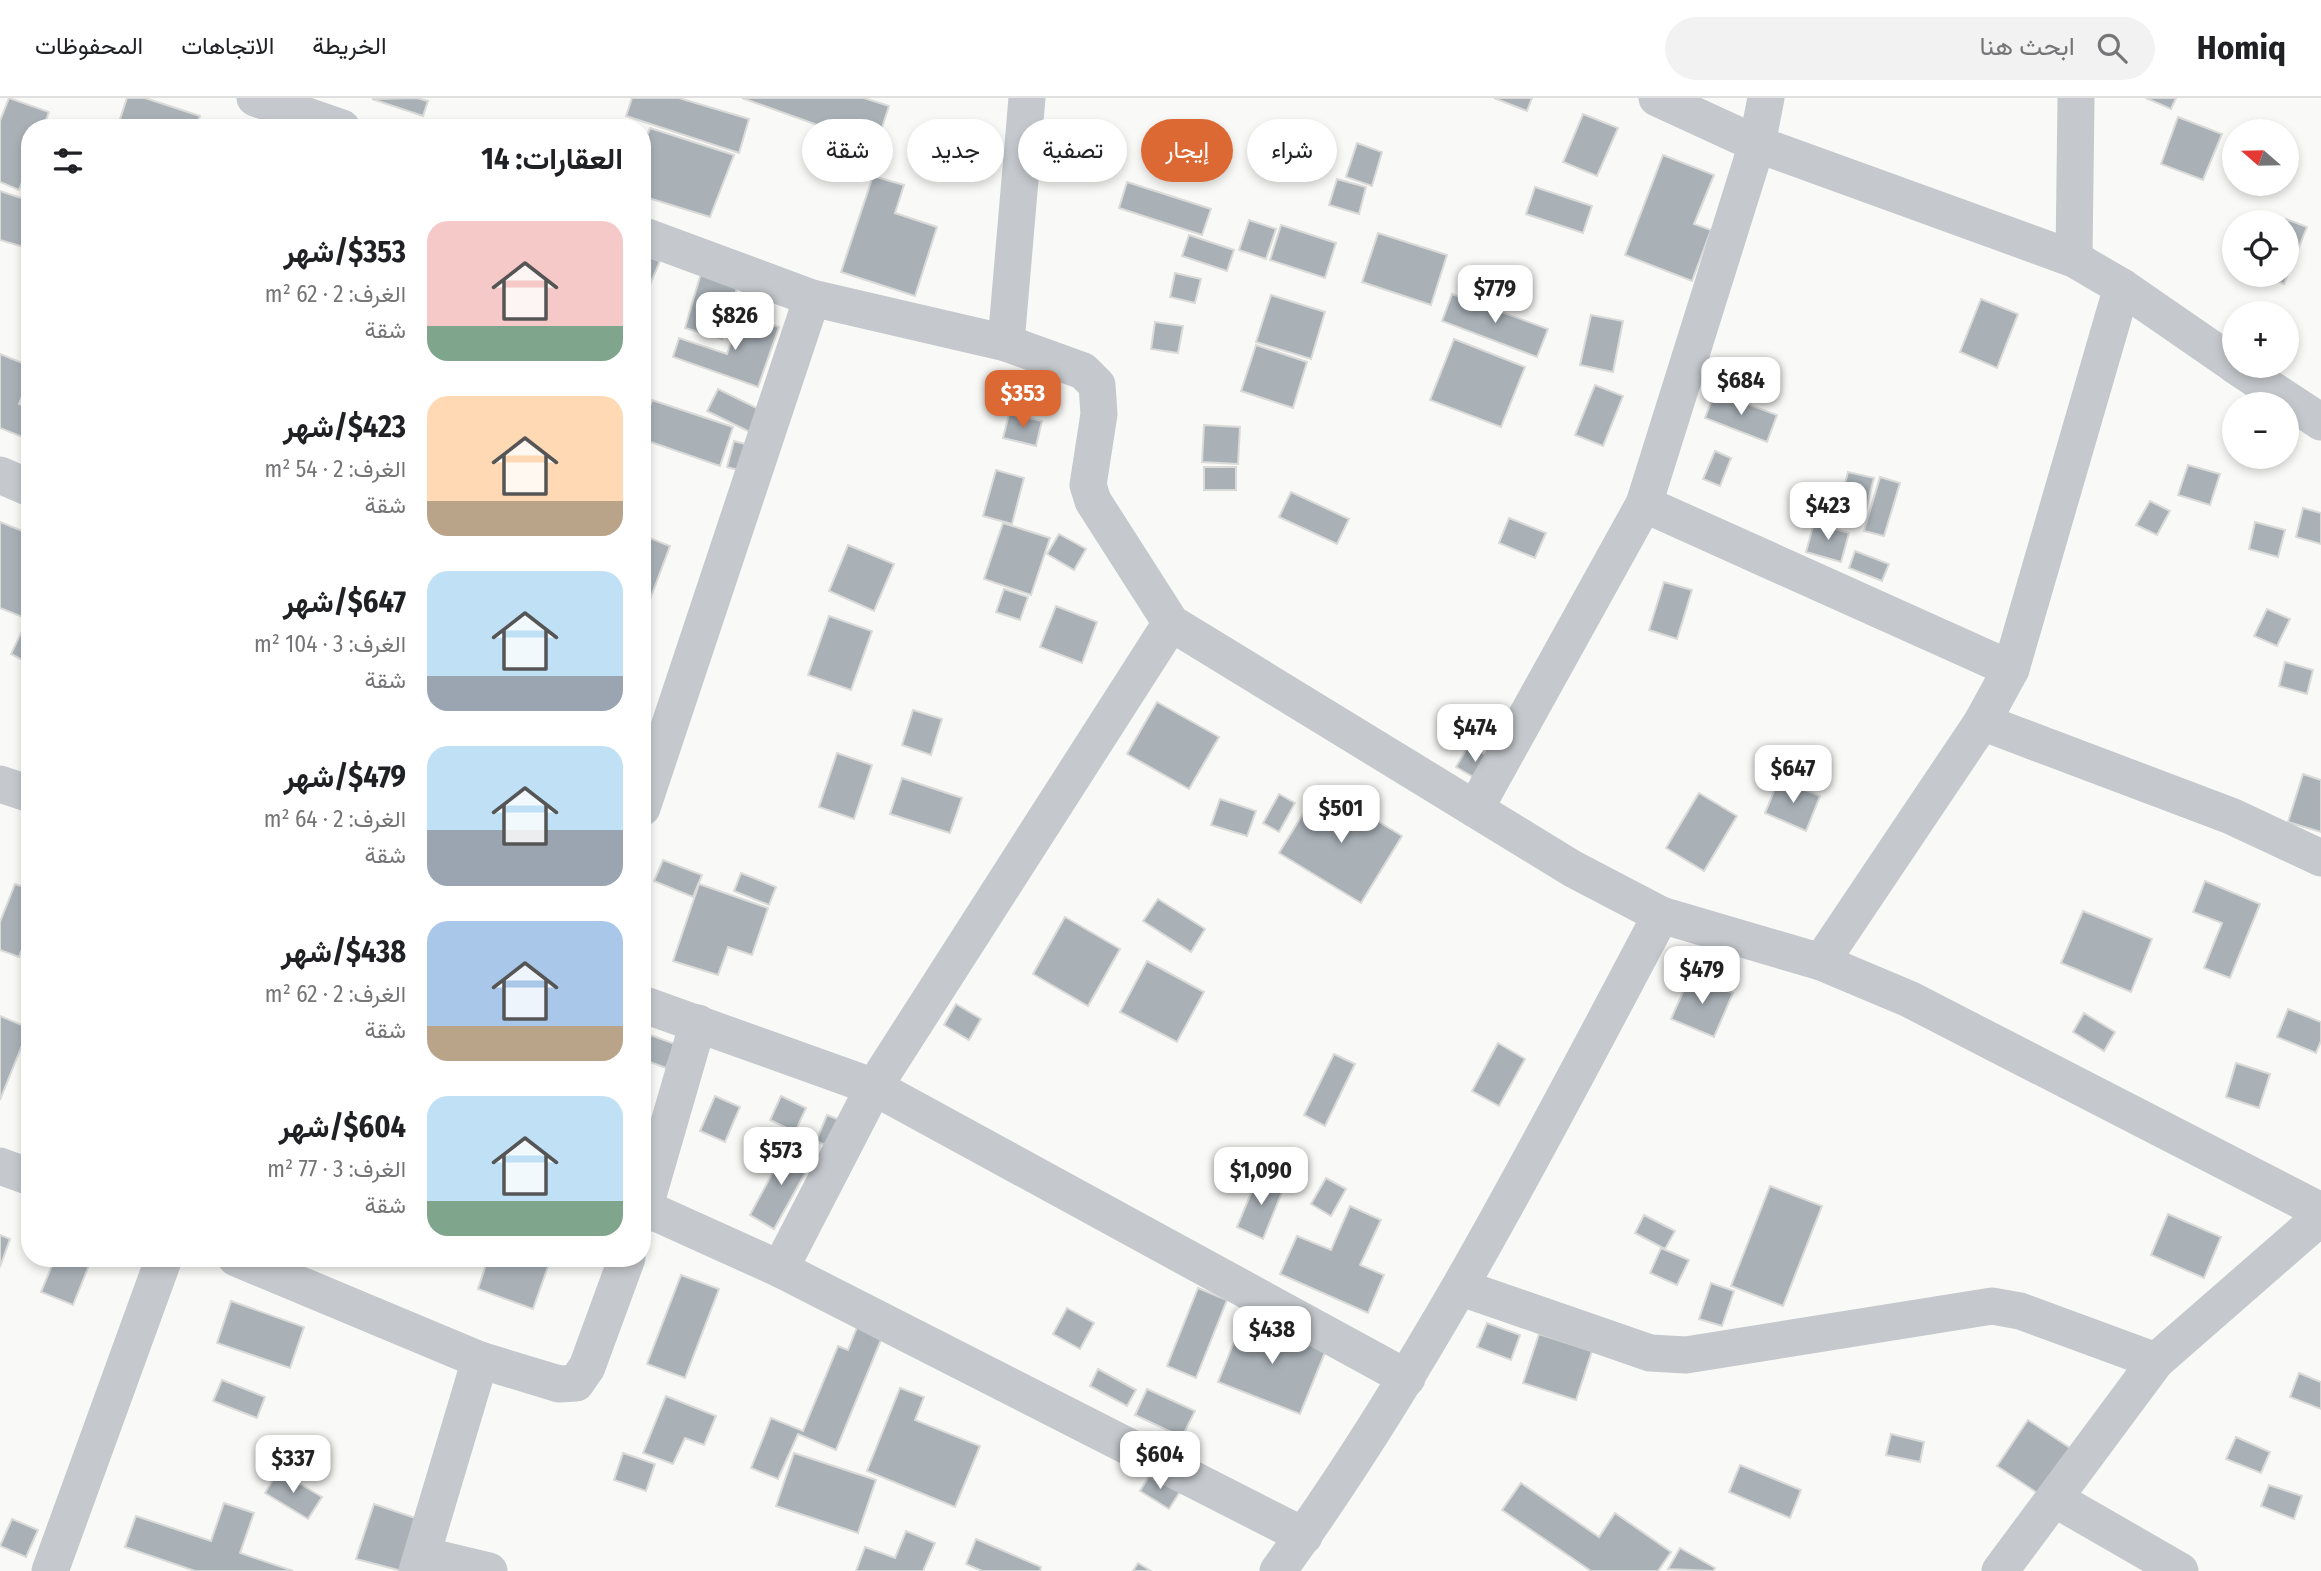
<!DOCTYPE html>
<html lang="ar">
<head>
<meta charset="utf-8">
<style>
  body { margin:0; font-family:"Fira Sans Condensed",Vazirmatn,sans-serif; background:#f2f2f2; color:#202124; direction:rtl; height:100vh; display:flex; flex-direction:column; font-size:26px; white-space:nowrap }
  * { box-sizing:border-box; margin:0 }
  p { font-size:23px; color:#757577 }
  .icon { flex:none; width:38px; height:38px; fill:none; stroke:currentColor; stroke-width:2; stroke-linecap:round; stroke-linejoin:round }
  .map { position:relative; flex:1; overflow:hidden; direction:ltr }
  .sheet { position:absolute; left:21px; top:21px; width:630px; height:1148px; display:flex; flex-direction:column; background:#fff; border-radius:28px; box-shadow:0 4px 10px #0003; direction:rtl }
  .sheet>* { flex:none }
  .top-card { position:absolute; left:672px; top:21px; width:665px; height:63px; direction:rtl; display:flex; gap:14px }
  .needle { width:46px; rotate:290deg }
  .fabs { position:absolute; left:2222px; top:21px; display:grid; gap:14px }
  .fabs a { display:grid; place-items:center; width:77px; height:77px; border-radius:50%; background:#fff; box-shadow:0 4px 10px #0003; font-size:35px }
  .price { position:absolute; translate:-50% -60px; padding:0 16px; border-radius:14px; background:#fff; color:#222; font-size:23px; line-height:46px; filter:drop-shadow(0 2px 4px #0008) }
  .price::after { content:''; position:absolute; left:50%; top:42px; width:21px; height:16px; margin-left:-10px; background:inherit; clip-path:polygon(0 0,100% 0,50% 100%) }
  .price.current { background:#dc6834; color:#fff }
  ul { padding:0; list-style:none }
  li { display:flex; align-items:center; gap:21px; height:175px; padding:0 28px }
  li span { display:grid; place-items:center; flex:none; width:196px; height:140px; border-radius:21px; color:#555 }
  li>.icon { margin-inline-start:auto }
  span .icon { width:84px; height:84px; fill:#fffc; stroke-width:1 }
  li b { font-size:30px }
  h2 { display:flex; justify-content:space-between; align-items:center; height:84px; padding:0 28px; font-size:30px }
  .chip { padding:0 24px; border-radius:32px; background:#fff; box-shadow:0 4px 10px #0003; font-size:24px; line-height:63px }
  .chip.current { background:#dc6834; color:#fff }
  header { display:flex; align-items:center; gap:42px; box-sizing:border-box; height:98px; padding:0 35px; background:#fff; border-bottom:2px solid #e0e0e0 }
  header strong { font-size:33px }
  nav { display:flex; gap:38px; margin-inline-start:auto; font-size:24px }
  .search { width:490px; height:63px; background:#f2f2f2; display:flex; align-items:center; gap:18px; box-sizing:border-box; padding:0 24px; border-radius:38px; color:#757577; font-size:26px }
  .map>svg:first-child { display:block }
  .building { fill:#a9b1b7; stroke:#dadbd9; stroke-width:2 }
  .lines { fill:none; stroke-linecap:round; stroke-linejoin:round }
  .minor { stroke:#c5c8cc; stroke-width:37 }
</style>
</head>
<body>
<header>
<strong>Homiq</strong>
<div class="search"><svg class="icon" aria-label="search" viewBox="0 0 24 24"><circle cx="10" cy="10" r="6"/><path d="M15 15l6 6"/></svg>ابحث هنا</div>
<nav><a>الخريطة</a><a>الاتجاهات</a><a>المحفوظات</a></nav>
</header>
<div class="map">
<svg width="2321" height="1473" viewBox="0 0 2321 1473">
  <rect width="100%" height="100%" fill="#f9f9f7"/>
  <g class="building">
    <polygon points="9,0 49,14 43,30 30,30 30,63 19,92 0,84 0,23"/>
    <polygon points="127,0 145,0 200,18 196,30 117,30"/>
    <polygon points="417,0 428,3 423,18 372,1"/>
    <polygon points="632,0 679,0 749,21 739,55 626,18"/>
    <polygon points="742,0 864,0 889,8 876,48"/>
    <polygon points="1494,0 1532,0 1527,13"/>
    <polygon points="2146,0 2176,0 2171,11"/>
    <polygon points="1583,16 1618,30 1597,78 1563,64"/>
    <polygon points="2178,19 2222,36 2203,82 2161,66"/>
    <polygon points="650,30 734,57 710,119 642,98 642,52"/>
    <polygon points="1357,45 1382,54 1372,88 1346,79"/>
    <polygon points="1663,57 1714,77 1694,126 1711,132 1692,183 1625,157"/>
    <polygon points="873,78 904,87 895,115 937,129 915,198 841,174"/>
    <polygon points="1337,81 1366,89 1359,116 1329,107"/>
    <polygon points="1127,84 1211,111 1202,137 1119,110"/>
    <polygon points="1535,89 1592,108 1583,135 1526,116"/>
    <polygon points="0,93 30,103 30,151 0,142"/>
    <polygon points="2286,121 2307,129 2284,186 2261,177 2287,177"/>
    <polygon points="1249,122 1276,131 1266,161 1239,152"/>
    <polygon points="1281,127 1336,145 1325,180 1270,162"/>
    <polygon points="1378,135 1447,157 1431,207 1362,184"/>
    <polygon points="1189,137 1234,152 1227,173 1182,158"/>
    <polygon points="642,156 660,163 649,189 642,186"/>
    <polygon points="706,158 743,169 722,241 685,230"/>
    <polygon points="1175,175 1201,181 1195,205 1170,199"/>
    <polygon points="1452,196 1548,231 1537,259 1442,223"/>
    <polygon points="1271,197 1325,214 1311,261 1256,244"/>
    <polygon points="1981,201 2018,216 1997,270 1960,254"/>
    <polygon points="741,216 779,229 758,289 673,259 679,240 727,256"/>
    <polygon points="1591,217 1623,223 1613,274 1580,267"/>
    <polygon points="1155,224 1183,228 1178,255 1151,251"/>
    <polygon points="1454,241 1525,269 1501,329 1430,302"/>
    <polygon points="1256,247 1307,264 1293,310 1241,293"/>
    <polygon points="0,256 30,268 30,279 19,306 30,310 30,342 0,330"/>
    <polygon points="1595,287 1623,298 1603,348 1575,337"/>
    <polygon points="718,291 773,318 762,340 707,313"/>
    <polygon points="1715,294 1777,317 1767,344 1705,320"/>
    <polygon points="652,302 733,329 720,368 642,341 642,331"/>
    <polygon points="1009,316 1042,323 1036,348 1003,340"/>
    <polygon points="1204,327 1240,329 1238,366 1202,364"/>
    <polygon points="734,343 763,351 757,377 727,369"/>
    <polygon points="1715,353 1731,360 1720,388 1703,381"/>
    <polygon points="2188,367 2220,376 2210,407 2178,397"/>
    <rect x="1204" y="369" width="32" height="23"/>
    <polygon points="996,372 1024,380 1012,426 983,418"/>
    <polygon points="1848,374 1874,380 1866,411 1840,404"/>
    <polygon points="1880,379 1900,385 1884,438 1864,433"/>
    <polygon points="1291,394 1349,421 1337,446 1279,419"/>
    <polygon points="2150,403 2170,413 2157,437 2136,427"/>
    <polygon points="2303,410 2321,415 2321,446 2296,439"/>
    <polygon points="1509,420 1546,435 1535,460 1499,445"/>
    <polygon points="0,424 30,436 30,450 23,465 30,468 30,522 0,510"/>
    <polygon points="2255,424 2285,432 2278,459 2249,451"/>
    <polygon points="1003,425 1050,440 1031,497 984,481"/>
    <polygon points="1814,425 1849,435 1841,464 1806,454"/>
    <polygon points="1059,436 1086,451 1074,472 1047,456"/>
    <polygon points="642,437 670,448 649,504 642,501"/>
    <polygon points="848,447 894,466 874,513 829,493"/>
    <polygon points="1855,453 1889,466 1882,483 1849,470"/>
    <polygon points="1664,484 1692,492 1677,541 1649,532"/>
    <polygon points="1004,491 1028,499 1020,522 996,514"/>
    <polygon points="1056,508 1097,524 1082,565 1040,549"/>
    <polygon points="2267,511 2290,521 2277,548 2254,538"/>
    <polygon points="829,518 872,533 851,592 808,577"/>
    <polygon points="22,533 30,537 30,566 11,556"/>
    <polygon points="2285,564 2313,572 2307,596 2279,588"/>
    <polygon points="1157,604 1219,639 1189,691 1127,656"/>
    <polygon points="913,612 942,621 931,657 902,647"/>
    <polygon points="1469,647 1494,662 1482,684 1456,669"/>
    <polygon points="837,655 872,667 854,721 819,709"/>
    <polygon points="2303,676 2321,682 2321,734 2288,724"/>
    <polygon points="902,680 962,700 950,735 890,716"/>
    <polygon points="1779,681 1820,698 1806,733 1765,715"/>
    <polygon points="1320,688 1402,738 1361,805 1279,755"/>
    <polygon points="1699,695 1737,718 1704,773 1666,750"/>
    <polygon points="1279,696 1295,705 1279,734 1263,725"/>
    <polygon points="1220,701 1256,713 1247,738 1211,727"/>
    <polygon points="663,762 702,777 693,799 654,783"/>
    <polygon points="741,775 776,789 769,807 734,793"/>
    <polygon points="2205,783 2260,806 2230,880 2204,870 2222,825 2193,814"/>
    <polygon points="15,786 30,791 30,830 19,859 0,852 0,824"/>
    <polygon points="699,786 768,810 752,857 728,849 718,877 673,863"/>
    <polygon points="1158,801 1205,831 1191,854 1143,823"/>
    <polygon points="2083,813 2152,841 2131,894 2061,865"/>
    <polygon points="1065,819 1120,851 1088,908 1033,876"/>
    <polygon points="1147,863 1204,894 1177,944 1120,914"/>
    <polygon points="1691,876 1733,895 1714,939 1671,921"/>
    <polygon points="956,906 981,921 969,942 944,927"/>
    <polygon points="2288,911 2321,924 2321,943 2316,955 2277,939"/>
    <polygon points="2084,915 2115,934 2104,953 2073,934"/>
    <polygon points="0,918 29,930 0,1002"/>
    <polygon points="645,935 675,946 666,970 642,961"/>
    <polygon points="1498,945 1525,961 1499,1008 1472,993"/>
    <polygon points="1334,956 1355,966 1325,1028 1304,1017"/>
    <polygon points="2236,965 2270,976 2259,1010 2226,999"/>
    <polygon points="715,998 740,1009 725,1044 700,1033"/>
    <polygon points="781,998 806,1010 795,1034 770,1022"/>
    <polygon points="827,1017 856,1028 844,1055 816,1043"/>
    <polygon points="787,1048 813,1061 774,1131 750,1117"/>
    <polygon points="1258,1078 1284,1089 1263,1141 1237,1129"/>
    <polygon points="1326,1080 1346,1091 1331,1118 1311,1106"/>
    <polygon points="1770,1088 1822,1108 1783,1208 1731,1188"/>
    <polygon points="1350,1108 1381,1122 1360,1167 1384,1177 1368,1215 1280,1176 1297,1138 1331,1152"/>
    <polygon points="2168,1116 2221,1139 2204,1180 2151,1157"/>
    <polygon points="1644,1117 1675,1133 1665,1151 1635,1135"/>
    <polygon points="0,1137 10,1141 0,1169"/>
    <polygon points="1661,1150 1689,1162 1677,1187 1650,1175"/>
    <polygon points="55,1160 92,1160 73,1207 41,1194"/>
    <polygon points="488,1160 551,1160 533,1211 478,1191"/>
    <polygon points="681,1177 719,1191 685,1280 647,1266"/>
    <polygon points="1711,1185 1734,1193 1722,1228 1699,1221"/>
    <polygon points="1198,1190 1227,1202 1196,1280 1167,1268"/>
    <polygon points="231,1203 304,1229 290,1270 217,1245"/>
    <polygon points="1067,1210 1094,1225 1080,1251 1053,1236"/>
    <polygon points="1244,1219 1326,1252 1300,1316 1218,1284"/>
    <polygon points="1487,1225 1520,1237 1511,1262 1477,1249"/>
    <polygon points="858,1227 883,1237 836,1352 798,1336 778,1381 751,1370 771,1320 803,1333 838,1248 848,1252"/>
    <polygon points="1539,1236 1592,1253 1576,1302 1523,1285"/>
    <polygon points="1098,1271 1136,1292 1127,1308 1090,1288"/>
    <polygon points="2299,1275 2321,1284 2321,1311 2290,1299"/>
    <polygon points="222,1282 265,1299 257,1320 213,1303"/>
    <polygon points="900,1290 924,1299 915,1322 980,1348 955,1409 867,1373"/>
    <polygon points="1147,1291 1195,1313 1182,1339 1135,1317"/>
    <polygon points="666,1298 716,1318 704,1347 685,1340 673,1366 643,1355"/>
    <polygon points="2028,1322 2076,1354 2045,1400 1997,1368"/>
    <polygon points="1891,1336 1924,1344 1920,1364 1886,1357"/>
    <polygon points="2236,1339 2270,1354 2261,1375 2226,1361"/>
    <polygon points="623,1355 655,1366 646,1393 614,1382"/>
    <polygon points="794,1355 876,1382 858,1435 776,1408"/>
    <polygon points="1740,1367 1801,1392 1790,1420 1729,1394"/>
    <polygon points="278,1373 322,1399 308,1421 265,1395"/>
    <polygon points="1151,1375 1181,1392 1169,1411 1140,1393"/>
    <polygon points="1521,1385 1599,1439 1615,1415 1671,1454 1658,1473 1591,1473 1502,1412"/>
    <polygon points="2269,1387 2302,1398 2294,1421 2261,1408"/>
    <polygon points="224,1405 254,1415 240,1455 293,1473 195,1473 125,1449 136,1418 211,1443"/>
    <polygon points="374,1406 418,1421 402,1473 356,1461"/>
    <polygon points="12,1421 38,1432 26,1459 0,1448"/>
    <polygon points="906,1433 935,1445 923,1473 856,1473 865,1449 895,1460"/>
    <polygon points="976,1441 1041,1469 1040,1473 982,1473 966,1466"/>
    <polygon points="1680,1450 1715,1470 1713,1473 1668,1471"/>
    <polygon points="1138,1465 1151,1473 1133,1473"/>
  </g>
  <g class="lines">
    <g class="minor">
      <polyline points="255,0 342,30"/>
      <polyline points="1657,0 1757,46 2074,161 2122,189 2235,267"/>
      <polyline points="642,137 812,200 1006,245 1083,273 1097,287 1099,316 1088,387 1093,403 1171,525 1573,771 1661,817 1821,864 1909,901 2321,1113"/>
      <polyline points="2074,161 2076,0"/>
      <polyline points="1006,245 1027,0"/>
      <polyline points="2236,268 2321,324"/>
      <polyline points="0,377 30,390"/>
      <polyline points="1644,406 2011,571"/>
      <polyline points="1982,624 2231,718 2321,760"/>
      <polyline points="0,686 30,696"/>
      <polyline points="642,710 812,200"/>
      <polyline points="1475,711 1644,406 1757,46 1766,0"/>
      <polyline points="1821,864 1982,624 2011,571 2122,189"/>
      <polyline points="642,906 874,989 1407,1280"/>
      <polyline points="0,1068 30,1079"/>
      <polyline points="645,1110 780,1171 1304,1438"/>
      <polyline points="642,1118 698,925"/>
      <polyline points="236,1160 480,1262 559,1286 576,1285 587,1269 627,1160"/>
      <polyline points="780,1171 874,989 1171,525"/>
      <polyline points="1462,1190 1650,1255 1686,1257 1992,1208 2020,1213 2156,1263"/>
      <polyline points="2055,1401 2180,1473"/>
      <polyline points="422,1457 489,1473"/>
      <polyline points="50,1473 164,1160"/>
      <polyline points="417,1473 480,1262"/>
      <path d="M1278 1473C1427 1267 1542 1041 1661 817"/>
      <polyline points="2000,1473 2156,1263 2321,1119"/>
    </g>
  </g>
</svg>
<div class="fabs">
<a><svg class="needle" viewBox="-14 -14 28 28"><path d="M0-13l5 13h-10z" fill="#e53935"/><path d="M0 13l5-13h-10z" fill="#757577"/></svg></a>
<a><svg class="icon" aria-label="locate" viewBox="0 0 24 24"><circle cx="12" cy="12" r="6"/><path d="M12 2v4M12 18v4M2 12h4M18 12h4"/></svg></a>
<a>+</a>
<a>−</a>
</div>
<b class="price" style="left:1495px;top:227px">$779</b>
<b class="price" style="left:735px;top:254px">$826</b>
<b class="price" style="left:1741px;top:319px">$684</b>
<b class="price current" style="left:1023px;top:332px">$353</b>
<b class="price" style="left:1828px;top:444px">$423</b>
<b class="price" style="left:1475px;top:666px">$474</b>
<b class="price" style="left:1793px;top:707px">$647</b>
<b class="price" style="left:1341px;top:747px">$501</b>
<b class="price" style="left:1702px;top:908px">$479</b>
<b class="price" style="left:781px;top:1089px">$573</b>
<b class="price" style="left:1261px;top:1109px">$1,090</b>
<b class="price" style="left:1272px;top:1268px">$438</b>
<b class="price" style="left:1160px;top:1393px">$604</b>
<b class="price" style="left:293px;top:1397px">$337</b>
<div class="top-card">
<a class="chip">شراء</a>
<a class="chip current">إيجار</a>
<a class="chip">تصفية</a>
<a class="chip">جديد</a>
<a class="chip">شقة</a>
</div>
<section class="sheet">
<h2>العقارات: 14<svg class="icon" aria-label="filters" viewBox="0 0 24 24"><path d="M4 7h16M4 17h16"/><circle cx="9" cy="7" r="2"/><circle cx="15" cy="17" r="2"/></svg></h2>
<ul>
<li><span style="background:linear-gradient(#f6c9c9 75%,#7fa58c 0)"><svg class="icon" aria-label="home" viewBox="0 0 24 24"><path d="M3 11l9-7 9 7M6 9v11h12V9"/></svg></span><div><b>$353/شهر</b><p>الغرف: 2 · 62 m²</p><p>شقة</p></div></li>
<li><span style="background:linear-gradient(#ffd9b3 75%,#b9a48a 0)"><svg class="icon" aria-label="home" viewBox="0 0 24 24"><path d="M3 11l9-7 9 7M6 9v11h12V9"/></svg></span><div><b>$423/شهر</b><p>الغرف: 2 · 54 m²</p><p>شقة</p></div></li>
<li><span style="background:linear-gradient(#bfe0f5 75%,#9aa5b1 0)"><svg class="icon" aria-label="home" viewBox="0 0 24 24"><path d="M3 11l9-7 9 7M6 9v11h12V9"/></svg></span><div><b>$647/شهر</b><p>الغرف: 3 · 104 m²</p><p>شقة</p></div></li>
<li><span style="background:linear-gradient(#bfe0f5 60%,#9aa5b1 0)"><svg class="icon" aria-label="home" viewBox="0 0 24 24"><path d="M3 11l9-7 9 7M6 9v11h12V9"/></svg></span><div><b>$479/شهر</b><p>الغرف: 2 · 64 m²</p><p>شقة</p></div></li>
<li><span style="background:linear-gradient(#a9c7e8 75%,#b9a48a 0)"><svg class="icon" aria-label="home" viewBox="0 0 24 24"><path d="M3 11l9-7 9 7M6 9v11h12V9"/></svg></span><div><b>$438/شهر</b><p>الغرف: 2 · 62 m²</p><p>شقة</p></div></li>
<li><span style="background:linear-gradient(#bfe0f5 75%,#7fa58c 0)"><svg class="icon" aria-label="home" viewBox="0 0 24 24"><path d="M3 11l9-7 9 7M6 9v11h12V9"/></svg></span><div><b>$604/شهر</b><p>الغرف: 3 · 77 m²</p><p>شقة</p></div></li>
</ul>
</section>
</div>
</body>
</html>
